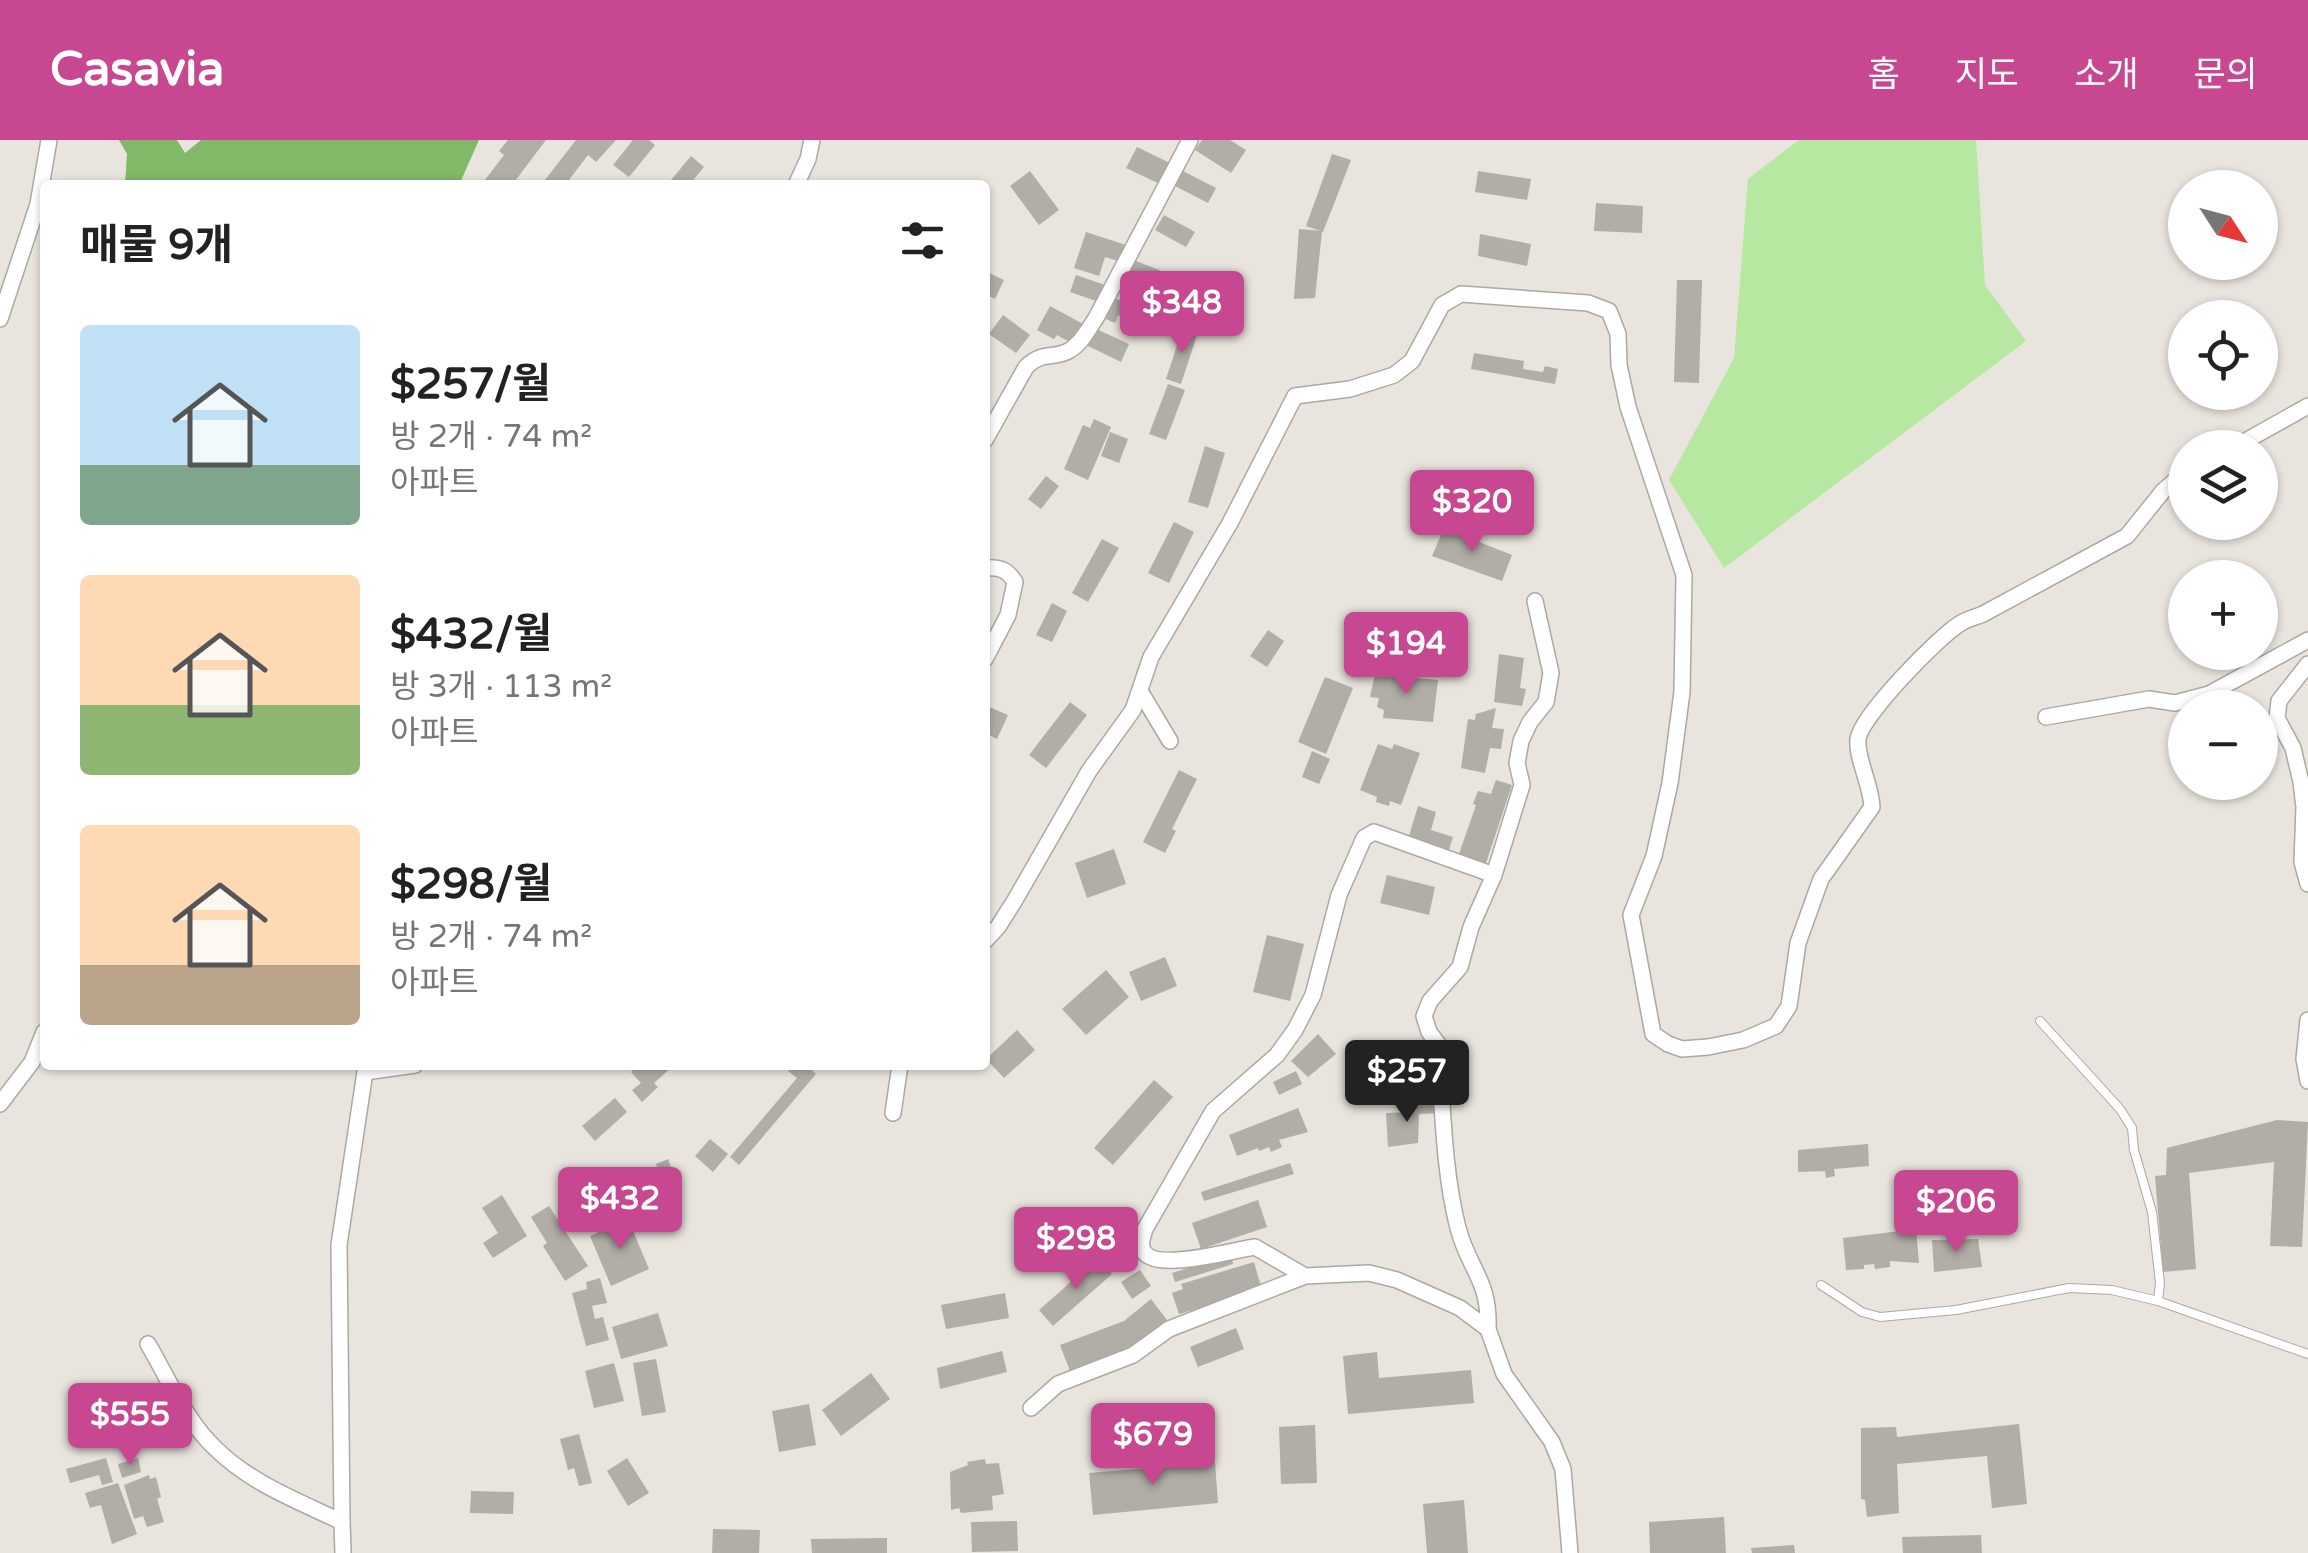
<!DOCTYPE html>
<html lang="ko">
<head>
<meta charset="utf-8">
<style>
  body { margin:0; font-family:"Varela Round","Noto Sans KR",sans-serif; background:#f2f2f2; color:#222; height:100vh; display:flex; flex-direction:column; font-size:38px; white-space:nowrap }
  * { box-sizing:border-box; margin:0 }
  p { font-size:32px; color:#767676 }
  .icon { flex:none; width:55px; height:55px; fill:none; stroke:currentColor; stroke-width:2; stroke-linecap:round; stroke-linejoin:round }
  .map { position:relative; flex:1; overflow:hidden }
  .side { position:absolute; left:40px; top:40px; width:950px; height:890px; display:flex; flex-direction:column; background:#fff; border-radius:10px; box-shadow:0 2px 8px #0004 }
  .side>* { flex:none }
  .needle { width:65px; rotate:126deg }
  .tools { position:absolute; left:2168px; top:30px; display:grid; gap:20px }
  .tools a { display:grid; place-items:center; width:110px; height:110px; border-radius:50%; background:#fff; box-shadow:0 2px 8px #0004; font-size:50px }
  .price { position:absolute; translate:-50% -85px; padding:0 22px; border-radius:10px; background:#c74791; color:#fff; font-size:32px; line-height:65px; filter:drop-shadow(0 2px 5px #0008) }
  .price::after { content:''; position:absolute; left:50%; top:60px; width:30px; height:22px; margin-left:-15px; background:inherit; clip-path:polygon(0 0,100% 0,50% 100%) }
  .price.current { background:#222; color:#fff }
  ul { padding:0; list-style:none }
  li { display:flex; align-items:center; gap:30px; height:250px; padding:0 40px }
  li span { display:grid; place-items:center; flex:none; width:280px; height:200px; border-radius:10px; color:#555 }
  li>.icon { margin-inline-start:auto }
  span .icon { width:120px; height:120px; fill:#fffc; stroke-width:1 }
  li b { font-size:42px }
  h2 { display:flex; justify-content:space-between; align-items:center; height:120px; padding:0 40px; font-size:42px }
  header { display:flex; align-items:center; gap:60px; box-sizing:border-box; height:140px; padding:0 50px; background:#c74791; color:#fff }
  header strong { font-size:48px }
  nav { display:flex; gap:55px; margin-inline-start:auto; font-size:35px }
  .map>svg:first-child { display:block }
  .green { fill:#b6e8a2 }
  .forest { fill:#81b968 }
  .building { fill:#b1ada7 }
  .lines { fill:none; stroke-linecap:round; stroke-linejoin:round }
  .service-casing { stroke:#aca8a2; stroke-width:10 }
  .minor-casing { stroke:#aca8a2; stroke-width:18 }
  .service { stroke:#fff; stroke-width:8 }
  .minor { stroke:#fff; stroke-width:15 }
</style>
</head>
<body>
<header>
<strong>Casavia</strong>
<nav><a>홈</a><a>지도</a><a>소개</a><a>문의</a></nav>
</header>
<div class="map">
<svg width="2308" height="1413" viewBox="0 0 2308 1413">
  <rect width="100%" height="100%" fill="#e9e4de"/>
  <polygon class="green" points="1799,0 1976,0 1985,145 2026,201 1724,428 1669,340 1734,218 1748,39"/>
  <polygon class="forest" points="119,0 177,0 185,13 201,0 479,0 459,45 125,45 127,14"/>
  <g class="building">
    <polygon points="508,0 546,0 512,45 481,45 504,15 499,11"/>
    <polygon points="576,0 616,0 596,22 588,15 565,45 541,45"/>
    <polygon points="633,0 649,0 655,5 629,37 613,25"/>
    <polygon points="1202,0 1230,0 1246,10 1231,33 1195,10"/>
    <polygon points="1137,7 1170,23 1160,44 1126,28"/>
    <polygon points="1332,14 1351,20 1323,92 1306,86"/>
    <polygon points="691,16 704,27 689,45 667,45"/>
    <polygon points="1030,31 1059,70 1039,85 1010,46"/>
    <polygon points="1183,31 1216,48 1208,63 1175,46"/>
    <polygon points="1478,31 1531,39 1527,60 1475,52"/>
    <polygon points="1596,63 1643,66 1642,93 1594,91"/>
    <polygon points="1164,75 1195,92 1186,107 1155,90"/>
    <polygon points="1299,89 1322,91 1315,158 1294,159"/>
    <polygon points="1086,92 1126,105 1121,122 1105,117 1099,136 1074,128"/>
    <polygon points="1480,94 1531,104 1527,126 1478,116"/>
    <polygon points="1131,119 1172,135 1163,160 1122,145"/>
    <polygon points="985,131 1004,140 995,159 985,154"/>
    <polygon points="1076,135 1105,145 1099,162 1070,152"/>
    <polygon points="1677,140 1702,140 1699,243 1674,242"/>
    <polygon points="1111,157 1138,167 1133,181 1118,175 1115,183 1103,178"/>
    <polygon points="1050,166 1083,184 1073,204 1057,195 1054,199 1037,190"/>
    <polygon points="1003,175 1030,195 1016,213 989,194"/>
    <polygon points="1183,187 1198,192 1181,244 1166,239"/>
    <polygon points="1094,188 1129,204 1121,222 1086,205"/>
    <polygon points="1474,213 1524,221 1523,229 1543,232 1545,226 1558,229 1555,244 1471,229"/>
    <polygon points="1168,244 1185,250 1166,300 1149,294"/>
    <polygon points="1094,279 1111,287 1088,340 1064,329 1083,285 1090,288"/>
    <polygon points="1110,292 1128,299 1119,323 1101,316"/>
    <polygon points="1205,306 1225,313 1208,368 1188,362"/>
    <polygon points="1046,336 1059,346 1041,369 1028,359"/>
    <polygon points="1445,353 1475,363 1469,382 1439,373"/>
    <polygon points="1174,382 1194,392 1169,443 1148,433"/>
    <polygon points="1444,388 1512,415 1502,441 1432,416"/>
    <polygon points="1102,399 1119,408 1088,462 1072,453"/>
    <polygon points="1052,463 1067,471 1052,502 1036,495"/>
    <polygon points="1362,488 1434,493 1431,513 1393,511 1392,520 1375,518 1375,510 1361,509"/>
    <polygon points="1268,490 1284,501 1267,527 1250,516"/>
    <polygon points="1499,514 1524,518 1520,548 1526,549 1522,566 1494,562"/>
    <polygon points="1375,534 1438,540 1433,582 1383,578 1384,570 1377,567 1379,558 1370,557"/>
    <polygon points="1325,537 1353,548 1326,614 1298,602"/>
    <polygon points="1070,562 1087,575 1046,628 1029,615"/>
    <polygon points="985,565 1008,575 997,599 985,593"/>
    <polygon points="1496,568 1492,588 1504,589 1501,609 1490,608 1485,633 1461,628 1468,579 1475,580 1476,574"/>
    <polygon points="1378,604 1392,609 1394,604 1420,613 1401,665 1390,661 1389,666 1376,662 1377,657 1360,650"/>
    <polygon points="1312,611 1330,619 1319,644 1302,637"/>
    <polygon points="1179,630 1197,639 1172,689 1176,691 1165,713 1143,702"/>
    <polygon points="1496,640 1512,645 1486,723 1459,714 1476,665 1473,664 1478,651 1491,654"/>
    <polygon points="1418,666 1436,672 1431,690 1453,697 1448,713 1408,699"/>
    <polygon points="1114,709 1126,744 1087,758 1075,723"/>
    <polygon points="1387,735 1435,747 1429,775 1380,763"/>
    <polygon points="1267,795 1304,804 1290,861 1253,852"/>
    <polygon points="1165,817 1177,846 1141,861 1129,832"/>
    <polygon points="1106,830 1129,857 1086,895 1062,869"/>
    <polygon points="1017,890 1035,910 1004,938 986,919"/>
    <polygon points="1318,894 1336,914 1308,937 1291,921"/>
    <polygon points="1393,906 1426,907 1425,935 1383,934 1385,911"/>
    <polygon points="639,925 674,925 654,943 658,947 642,962 632,950 641,943 631,932"/>
    <polygon points="793,925 806,925 816,934 739,1025 730,1017 797,938 788,931"/>
    <polygon points="1296,931 1302,944 1279,955 1273,942"/>
    <polygon points="1154,940 1173,957 1113,1025 1094,1008"/>
    <polygon points="1393,946 1432,946 1430,959 1391,962"/>
    <polygon points="615,958 627,972 595,1001 582,986"/>
    <polygon points="1438,963 1439,973 1419,974 1418,1003 1388,1007 1386,973 1412,972 1413,964"/>
    <polygon points="1298,968 1308,992 1279,1000 1282,1007 1271,1012 1269,1007 1259,1011 1258,1008 1237,1016 1229,995"/>
    <polygon points="2277,980 2308,982 2302,1107 2270,1106 2274,1022 2189,1033 2196,1129 2163,1132 2155,1036 2166,1035 2167,1008"/>
    <polygon points="710,999 728,1014 713,1032 695,1016"/>
    <polygon points="1868,1004 1869,1026 1834,1029 1835,1036 1826,1038 1825,1031 1798,1032 1798,1010"/>
    <polygon points="668,1019 682,1059 670,1063 656,1024"/>
    <polygon points="1290,1023 1294,1034 1204,1061 1201,1052"/>
    <polygon points="599,1031 620,1070 596,1083 574,1045"/>
    <polygon points="502,1055 527,1096 493,1118 483,1103 498,1093 482,1068"/>
    <polygon points="1258,1060 1267,1087 1201,1109 1192,1083"/>
    <polygon points="549,1066 588,1126 565,1141 543,1106 547,1103 531,1077"/>
    <polygon points="628,1079 649,1129 611,1146 590,1096"/>
    <polygon points="1916,1089 1919,1123 1890,1121 1890,1127 1875,1129 1874,1124 1864,1125 1864,1129 1846,1130 1843,1098"/>
    <polygon points="1978,1099 1982,1127 1934,1132 1932,1100"/>
    <polygon points="1231,1115 1233,1124 1175,1142 1172,1133"/>
    <polygon points="1098,1118 1112,1134 1053,1186 1039,1170"/>
    <polygon points="1254,1122 1262,1150 1179,1174 1172,1153 1183,1149 1181,1144"/>
    <polygon points="1140,1130 1151,1146 1132,1159 1121,1142"/>
    <polygon points="600,1138 607,1163 592,1166 595,1179 603,1177 609,1200 586,1206 572,1153 587,1149 586,1142"/>
    <polygon points="1005,1153 1009,1178 946,1189 941,1165"/>
    <polygon points="1151,1159 1170,1184 1143,1205 1070,1231 1060,1205 1124,1181"/>
    <polygon points="658,1173 668,1206 621,1219 612,1187"/>
    <polygon points="1236,1188 1244,1209 1198,1227 1190,1207"/>
    <polygon points="1002,1211 1007,1232 940,1249 937,1228"/>
    <polygon points="1377,1212 1379,1238 1471,1230 1474,1263 1348,1274 1343,1216"/>
    <polygon points="656,1219 666,1272 642,1276 633,1223"/>
    <polygon points="614,1223 624,1261 594,1268 585,1231"/>
    <polygon points="871,1233 890,1259 841,1296 822,1270"/>
    <polygon points="809,1264 816,1305 779,1312 772,1271"/>
    <polygon points="2019,1284 2027,1364 1992,1368 1987,1316 1897,1324 1899,1373 1867,1377 1865,1360 1861,1359 1861,1288 1896,1287 1897,1297"/>
    <polygon points="1315,1285 1317,1343 1281,1344 1279,1287"/>
    <polygon points="579,1294 592,1343 579,1346 574,1328 568,1330 560,1299"/>
    <polygon points="106,1318 113,1342 102,1345 99,1335 70,1343 66,1329"/>
    <polygon points="138,1318 141,1332 122,1338 118,1324"/>
    <polygon points="627,1318 649,1353 628,1366 607,1331"/>
    <polygon points="985,1319 986,1324 999,1323 1004,1354 992,1356 993,1370 961,1373 959,1368 951,1370 950,1332 968,1325 967,1322"/>
    <polygon points="1215,1322 1218,1363 1093,1375 1089,1333"/>
    <polygon points="149,1335 150,1339 156,1337 161,1357 157,1359 164,1382 147,1387 143,1376 134,1379 124,1345"/>
    <polygon points="118,1343 137,1394 112,1404 101,1365 90,1368 85,1353"/>
    <polygon points="471,1351 514,1352 513,1374 470,1373"/>
    <polygon points="1464,1360 1468,1413 1427,1413 1423,1364"/>
    <polygon points="1724,1377 1726,1413 1650,1413 1649,1382"/>
    <polygon points="1017,1381 1018,1411 972,1412 971,1382"/>
    <polygon points="713,1389 760,1390 759,1413 712,1413"/>
    <polygon points="1981,1395 1982,1413 1903,1413 1902,1397"/>
    <polygon points="887,1398 887,1413 812,1413 811,1399"/>
    <polygon points="1794,1405 1795,1413 1752,1413 1751,1408"/>
  </g>
  <g class="lines">
    <g class="service-casing">
      <g id="service">
        <polyline points="2040,881 2120,969 2132,988 2134,1010 2152,1072 2160,1143 2158,1161"/>
        <polyline points="1821,1145 1862,1172 1880,1177 1956,1170 2069,1148 2112,1150 2158,1161 2308,1214"/>
      </g>
    </g>
    <g class="minor-casing">
      <g id="minor">
        <polyline points="796,45 808,19 812,0"/>
        <polyline points="0,179 38,64 49,0"/>
        <path d="M985 300 1026 227C1043 210 1054 220 1070 210 1082 203 1089 188 1096 178L1190 0"/>
        <polyline points="2233,308 2308,266"/>
        <path d="M985 428C999 427 1007 429 1015 442L1008 475 985 519"/>
        <polyline points="2308,524 2279,561 2277,578 2293,608 2301,642 2304,667 2302,722 2308,744"/>
        <polyline points="1140,551 1170,601"/>
        <polyline points="2046,577 2149,559 2175,563 2209,554 2308,500"/>
        <polyline points="1494,735 1522,645 1517,623 1521,601 1530,582 1546,562 1551,533 1535,461"/>
        <path d="M985 801 998 787 1015 760 1089 631 1133 570 1151 517 1230 383 1295 256 1350 249 1394 235 1412 221 1442 165 1461 154 1588 163 1609 171 1618 194 1619 225 1628 267 1684 435 1682 552 1670 643 1654 716 1631 775 1653 894 1668 904 1682 909 1708 907 1743 900 1776 886 1789 866 1798 803 1821 739 1872 667C1871 644 1856 618 1858 599 1861 576 1940 495 1961 483 1967 479 1976 477 1983 474L2127 396 2163 351 2185 332"/>
        <polyline points="2308,880 2304,919 2308,941"/>
        <polyline points="365,932 415,925"/>
        <polyline points="0,964 32,922 44,892"/>
        <polyline points="893,973 900,925"/>
        <path d="M1488 1189C1490 1140 1469 1130 1458 1088 1443 1029 1443 965 1438 904L1429 892 1424 876 1430 861 1460 827 1471 787 1494 735 1374 692 1364 698 1339 755 1313 855 1295 890 1277 915 1213 971 1145 1089C1143 1097 1139 1104 1144 1112 1157 1132 1233 1110 1255 1107L1305 1136 1369 1133 1397 1140 1460 1168 1488 1189 1504 1234 1552 1302 1563 1329 1570 1413"/>
        <path d="M148 1204C168 1238 186 1281 215 1308 250 1343 298 1361 342 1382L343 1413"/>
        <polyline points="1031,1268 1058,1244 1133,1215 1169,1189 1305,1136"/>
        <polyline points="342,1382 339,1105 366,925"/>
      </g>
    </g>
    <use href="#service" class="service"/>
    <use href="#minor" class="minor"/>
  </g>
</svg>
<div class="tools">
<a><svg class="needle" viewBox="-14 -14 28 28"><path d="M0-13l5 13h-10z" fill="#e53935"/><path d="M0 13l5-13h-10z" fill="#767676"/></svg></a>
<a><svg class="icon" aria-label="locate" viewBox="0 0 24 24"><circle cx="12" cy="12" r="6"/><path d="M12 2v4M12 18v4M2 12h4M18 12h4"/></svg></a>
<a><svg class="icon" aria-label="layers" viewBox="0 0 24 24"><path d="M12 4l9 5-9 5-9-5zM3 14l9 5 9-5"/></svg></a>
<a>+</a>
<a>−</a>
</div>
<b class="price" style="left:1182px;top:216px">$348</b>
<b class="price" style="left:1472px;top:415px">$320</b>
<b class="price" style="left:1406px;top:557px">$194</b>
<b class="price current" style="left:1407px;top:985px">$257</b>
<b class="price" style="left:620px;top:1112px">$432</b>
<b class="price" style="left:1956px;top:1115px">$206</b>
<b class="price" style="left:1076px;top:1152px">$298</b>
<b class="price" style="left:130px;top:1328px">$555</b>
<b class="price" style="left:1153px;top:1348px">$679</b>
<section class="side">
<h2>매물 9개<svg class="icon" aria-label="filters" viewBox="0 0 24 24"><path d="M4 7h16M4 17h16"/><circle cx="9" cy="7" r="2"/><circle cx="15" cy="17" r="2"/></svg></h2>
<ul>
<li><span style="background:linear-gradient(#bfe0f5 70%,#7fa58c 0)"><svg class="icon" aria-label="home" viewBox="0 0 24 24"><path d="M3 11l9-7 9 7M6 9v11h12V9"/></svg></span><div><b>$257/월</b><p>방 2개 · 74 m²</p><p>아파트</p></div></li>
<li><span style="background:linear-gradient(#ffd9b3 65%,#8fb573 0)"><svg class="icon" aria-label="home" viewBox="0 0 24 24"><path d="M3 11l9-7 9 7M6 9v11h12V9"/></svg></span><div><b>$432/월</b><p>방 3개 · 113 m²</p><p>아파트</p></div></li>
<li><span style="background:linear-gradient(#ffd9b3 70%,#b9a48a 0)"><svg class="icon" aria-label="home" viewBox="0 0 24 24"><path d="M3 11l9-7 9 7M6 9v11h12V9"/></svg></span><div><b>$298/월</b><p>방 2개 · 74 m²</p><p>아파트</p></div></li>
</ul>
</section>
</div>
</body>
</html>
